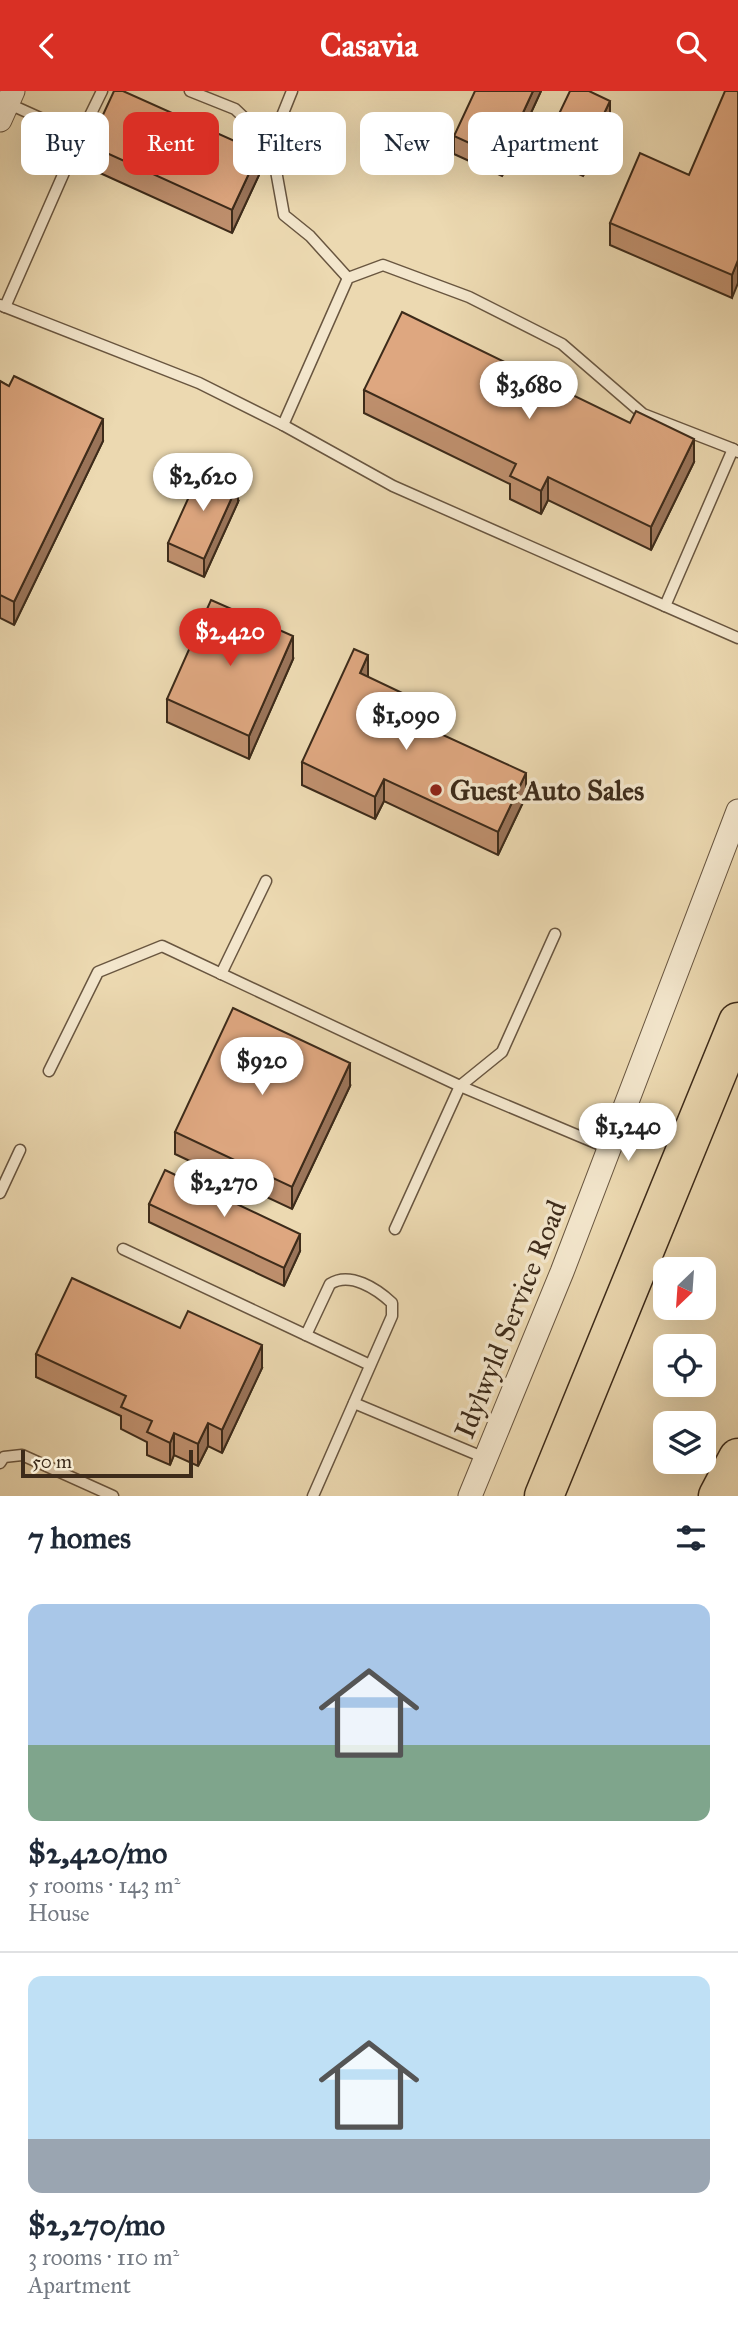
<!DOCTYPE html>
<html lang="en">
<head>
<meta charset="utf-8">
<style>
  body { margin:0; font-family:"IM FELL Great Primer",serif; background:#f6f6f7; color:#1f2937; height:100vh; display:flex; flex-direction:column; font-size:26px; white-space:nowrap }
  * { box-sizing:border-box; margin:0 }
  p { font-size:23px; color:#747a83 }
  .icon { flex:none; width:38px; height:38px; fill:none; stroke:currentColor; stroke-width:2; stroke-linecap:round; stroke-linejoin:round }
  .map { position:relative; height:1405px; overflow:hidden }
  .panel { display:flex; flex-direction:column; background:#fff; flex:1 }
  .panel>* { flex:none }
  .hud { position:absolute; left:21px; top:21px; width:696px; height:63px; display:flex; gap:14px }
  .needle { width:46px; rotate:205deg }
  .buttons { position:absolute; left:653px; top:1166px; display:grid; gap:14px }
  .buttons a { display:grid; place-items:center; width:63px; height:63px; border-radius:14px; background:#fff; box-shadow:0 7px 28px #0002; font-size:35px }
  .scale { position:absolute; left:21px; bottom:18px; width:172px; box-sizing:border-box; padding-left:7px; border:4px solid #3d2b1a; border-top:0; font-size:19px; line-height:24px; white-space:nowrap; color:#3d2b1a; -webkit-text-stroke:5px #f3e6cc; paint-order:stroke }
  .price { position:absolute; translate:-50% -60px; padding:0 16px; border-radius:24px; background:#fff; color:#222; font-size:23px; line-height:46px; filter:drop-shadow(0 2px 4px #0008) }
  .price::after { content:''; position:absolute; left:50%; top:42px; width:21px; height:16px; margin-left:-10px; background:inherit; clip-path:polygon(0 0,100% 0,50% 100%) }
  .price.on { background:#d93025; color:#fff }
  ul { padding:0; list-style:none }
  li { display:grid; align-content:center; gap:14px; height:371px; padding:0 28px }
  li+li { border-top:2px solid #e0e1e3 }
  li span { display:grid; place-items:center; height:217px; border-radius:14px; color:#555 }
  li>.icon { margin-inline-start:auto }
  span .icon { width:126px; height:126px; fill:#fffc; stroke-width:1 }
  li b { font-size:30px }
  h2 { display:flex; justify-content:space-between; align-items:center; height:84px; padding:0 28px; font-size:30px }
  .tag { padding:0 24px; border-radius:14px; background:#fff; box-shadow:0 7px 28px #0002; font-size:24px; line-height:63px }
  .tag.on { background:#d93025; color:#fff }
  header { display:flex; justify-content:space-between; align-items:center; height:91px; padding:0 28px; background:#d93025; color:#fff; font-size:32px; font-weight:700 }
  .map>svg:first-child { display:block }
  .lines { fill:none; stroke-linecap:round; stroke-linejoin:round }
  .service-casing { stroke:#695640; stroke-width:13 }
  .minor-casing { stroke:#695640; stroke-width:25 }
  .motorway-casing { stroke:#3d2b1a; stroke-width:41 }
  .service { stroke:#f3e6cc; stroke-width:10 }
  .minor { stroke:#f3e6cc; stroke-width:23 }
  .motorway { stroke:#ecd9b1; stroke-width:38 }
  .wall { fill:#bf906e; stroke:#3d2b1a; stroke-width:2 }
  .shaded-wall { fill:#9b755a; stroke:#3d2b1a; stroke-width:2 }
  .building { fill:#dea780; stroke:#3d2b1a; stroke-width:2 }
  .poi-dot { fill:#8f2418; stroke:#f3e6cc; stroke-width:2.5 }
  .labels { text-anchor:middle; stroke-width:7; stroke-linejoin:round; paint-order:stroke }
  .poi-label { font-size:28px; font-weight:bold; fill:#3d2b1a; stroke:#f3e6cc; text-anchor:start }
  .street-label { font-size:28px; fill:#3d2b1a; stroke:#f3e6cc }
</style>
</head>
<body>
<header><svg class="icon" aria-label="back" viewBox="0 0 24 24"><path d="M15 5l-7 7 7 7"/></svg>Casavia<svg class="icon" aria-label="search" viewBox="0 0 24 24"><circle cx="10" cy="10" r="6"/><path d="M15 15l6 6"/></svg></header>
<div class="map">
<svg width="738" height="1405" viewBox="0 0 738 1405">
  <rect width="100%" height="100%" fill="#ecd9b1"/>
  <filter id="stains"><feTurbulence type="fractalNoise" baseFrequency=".00286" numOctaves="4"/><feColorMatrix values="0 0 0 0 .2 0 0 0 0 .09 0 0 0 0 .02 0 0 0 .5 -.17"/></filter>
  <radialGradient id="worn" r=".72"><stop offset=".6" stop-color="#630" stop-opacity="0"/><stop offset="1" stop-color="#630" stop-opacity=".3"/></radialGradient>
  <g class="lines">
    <g class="service-casing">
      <g id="service">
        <polyline points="190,0 235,18 271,52 284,124 310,145 348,187"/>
        <polyline points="7,12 80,45 102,0"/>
        <polyline points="271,52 292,0"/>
        <polyline points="0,214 199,292 283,334"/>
        <polyline points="5,216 80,45"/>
        <polyline points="738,361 733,358 665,515 738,547"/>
        <polyline points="665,515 393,395 283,334 348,187 383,174 469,206 562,253 643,323 733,358"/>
        <polyline points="221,883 266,790"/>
        <polyline points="49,980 98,881 162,855 460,995 502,961 555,843"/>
        <polyline points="0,1102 20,1059"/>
        <polyline points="395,1138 460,995 610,1058"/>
        <path d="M123 1158 306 1244 330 1193C350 1180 377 1198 392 1212V1225L313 1405"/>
        <polyline points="306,1244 370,1274"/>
        <polyline points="354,1312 485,1367"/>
        <polyline points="0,1372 4,1366 22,1364 113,1405"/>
      </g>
    </g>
    <g class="minor-casing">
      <g id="minor">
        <polyline points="0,29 13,0"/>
        <polyline points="470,1405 562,1181 738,720"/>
      </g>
    </g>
    <g class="motorway-casing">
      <g id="motorway">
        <polyline points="544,1405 738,931"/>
        <polyline points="718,1405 738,1367"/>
      </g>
    </g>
    <use href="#service" class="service"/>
    <use href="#minor" class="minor"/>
    <use href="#motorway" class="motorway"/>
  </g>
  <g class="wall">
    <polygon points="541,0 502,85 454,63 454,45"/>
    <polygon points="738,0 732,207 610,154 610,132 689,84"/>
    <polygon points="610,28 583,85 546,68 546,50"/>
    <polygon points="89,54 259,84 232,142 89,77"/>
    <polygon points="0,290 103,350 14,534 0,527"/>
    <polygon points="364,299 694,371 651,459 548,409 541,423 510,408 510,393 364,322"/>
    <polygon points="238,411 204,486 168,470 168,452"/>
    <polygon points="293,568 249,668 167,631 167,608"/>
    <polygon points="368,586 417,632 526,705 498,764 384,710 375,728 302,694 302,671"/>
    <polygon points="350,995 292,1118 175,1063 175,1041"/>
    <polygon points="149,1113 300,1160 284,1195 149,1131"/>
    <polygon points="36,1263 262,1277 222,1362 208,1355 198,1375 174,1364 170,1374 147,1364 147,1351 121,1338 121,1325 36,1286"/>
  </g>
  <g class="shaded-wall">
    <polygon points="533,0 541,0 502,85 502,67"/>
    <polygon points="610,10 610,28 583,85 583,67"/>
    <polygon points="259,61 259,84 232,142 232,119"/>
    <polygon points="738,169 738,192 732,207 732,184"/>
    <polygon points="103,328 103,350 14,534 14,511"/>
    <polygon points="694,348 694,371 651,459 651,436"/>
    <polygon points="548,386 548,409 541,423 541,400"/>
    <polygon points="238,393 238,411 204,486 204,468"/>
    <polygon points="293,545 293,568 249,668 249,645"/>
    <polygon points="368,564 368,587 360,582"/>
    <polygon points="417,609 417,631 408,628"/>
    <polygon points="526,682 526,705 498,764 498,741"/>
    <polygon points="384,688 384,710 375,728 375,706"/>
    <polygon points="350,972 350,995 292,1118 292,1096"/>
    <polygon points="300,1143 300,1160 284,1195 284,1177"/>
    <polygon points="262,1254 262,1277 222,1362 222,1339"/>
    <polygon points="208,1332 208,1355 198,1375 198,1353"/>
    <polygon points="174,1342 174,1364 170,1374 170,1352"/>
  </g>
  <g class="building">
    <polygon points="114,0 123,0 259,61 232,119 89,54"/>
    <polygon points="475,0 533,0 502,67 454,45"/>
    <polygon points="570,0 589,0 610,10 583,67 546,50"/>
    <polygon points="725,0 738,0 738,169 732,184 610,132 640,62 689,84"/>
    <polygon points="402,221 630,332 636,320 694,348 651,436 548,386 541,400 510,385 516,373 364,299"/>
    <polygon points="14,285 103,328 14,511 0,504 0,290 9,295"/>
    <polygon points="202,377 238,393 204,468 168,452"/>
    <polygon points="211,509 293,545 249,645 167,608"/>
    <polygon points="354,558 368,564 360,582 417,609 408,628 526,682 498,741 384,688 375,706 302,671"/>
    <polygon points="233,917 350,972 292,1096 175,1041"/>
    <polygon points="165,1079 300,1143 284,1177 149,1113"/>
    <polygon points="72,1187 180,1237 188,1220 262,1254 222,1339 208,1332 198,1353 174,1342 170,1352 147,1341 152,1330 121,1316 126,1305 36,1263"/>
  </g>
  <circle class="poi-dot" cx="436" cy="699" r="7"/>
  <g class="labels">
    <g class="poi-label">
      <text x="450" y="709">Guest Auto Sales</text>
    </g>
    <g class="street-label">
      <text transform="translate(510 1228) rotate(-68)" y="10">Idylwyld Service Road</text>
    </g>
  </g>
  <rect width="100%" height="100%" filter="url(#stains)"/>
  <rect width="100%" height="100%" fill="url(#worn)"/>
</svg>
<div class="buttons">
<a><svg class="needle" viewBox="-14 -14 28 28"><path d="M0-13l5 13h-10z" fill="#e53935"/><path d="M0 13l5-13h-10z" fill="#747a83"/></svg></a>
<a><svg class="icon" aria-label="locate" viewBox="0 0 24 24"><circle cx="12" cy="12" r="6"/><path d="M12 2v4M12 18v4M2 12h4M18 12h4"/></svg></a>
<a><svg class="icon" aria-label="layers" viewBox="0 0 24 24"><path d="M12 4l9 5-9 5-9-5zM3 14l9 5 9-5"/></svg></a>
</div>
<div class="scale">50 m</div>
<b class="price" style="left:529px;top:330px">$3,680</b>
<b class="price" style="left:203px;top:422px">$2,620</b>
<b class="price on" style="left:230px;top:577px">$2,420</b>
<b class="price" style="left:406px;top:661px">$1,090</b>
<b class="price" style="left:262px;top:1006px">$920</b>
<b class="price" style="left:628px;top:1072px">$1,240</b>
<b class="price" style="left:224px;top:1128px">$2,270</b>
<div class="hud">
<a class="tag">Buy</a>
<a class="tag on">Rent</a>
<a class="tag">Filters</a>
<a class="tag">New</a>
<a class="tag">Apartment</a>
</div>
</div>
<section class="panel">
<h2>7 homes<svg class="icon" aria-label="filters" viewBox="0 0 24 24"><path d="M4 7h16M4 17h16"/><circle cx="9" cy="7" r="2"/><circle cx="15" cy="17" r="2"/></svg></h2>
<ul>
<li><span style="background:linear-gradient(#a9c7e8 65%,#7fa58c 0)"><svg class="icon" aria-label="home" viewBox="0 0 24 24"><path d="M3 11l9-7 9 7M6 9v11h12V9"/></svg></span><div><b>$2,420/mo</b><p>5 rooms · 143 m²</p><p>House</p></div></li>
<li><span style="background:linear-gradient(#bfe0f5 75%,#9aa5b1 0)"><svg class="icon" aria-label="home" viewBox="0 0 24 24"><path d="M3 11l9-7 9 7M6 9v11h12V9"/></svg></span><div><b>$2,270/mo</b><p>3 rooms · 110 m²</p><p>Apartment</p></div></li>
</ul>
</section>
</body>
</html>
